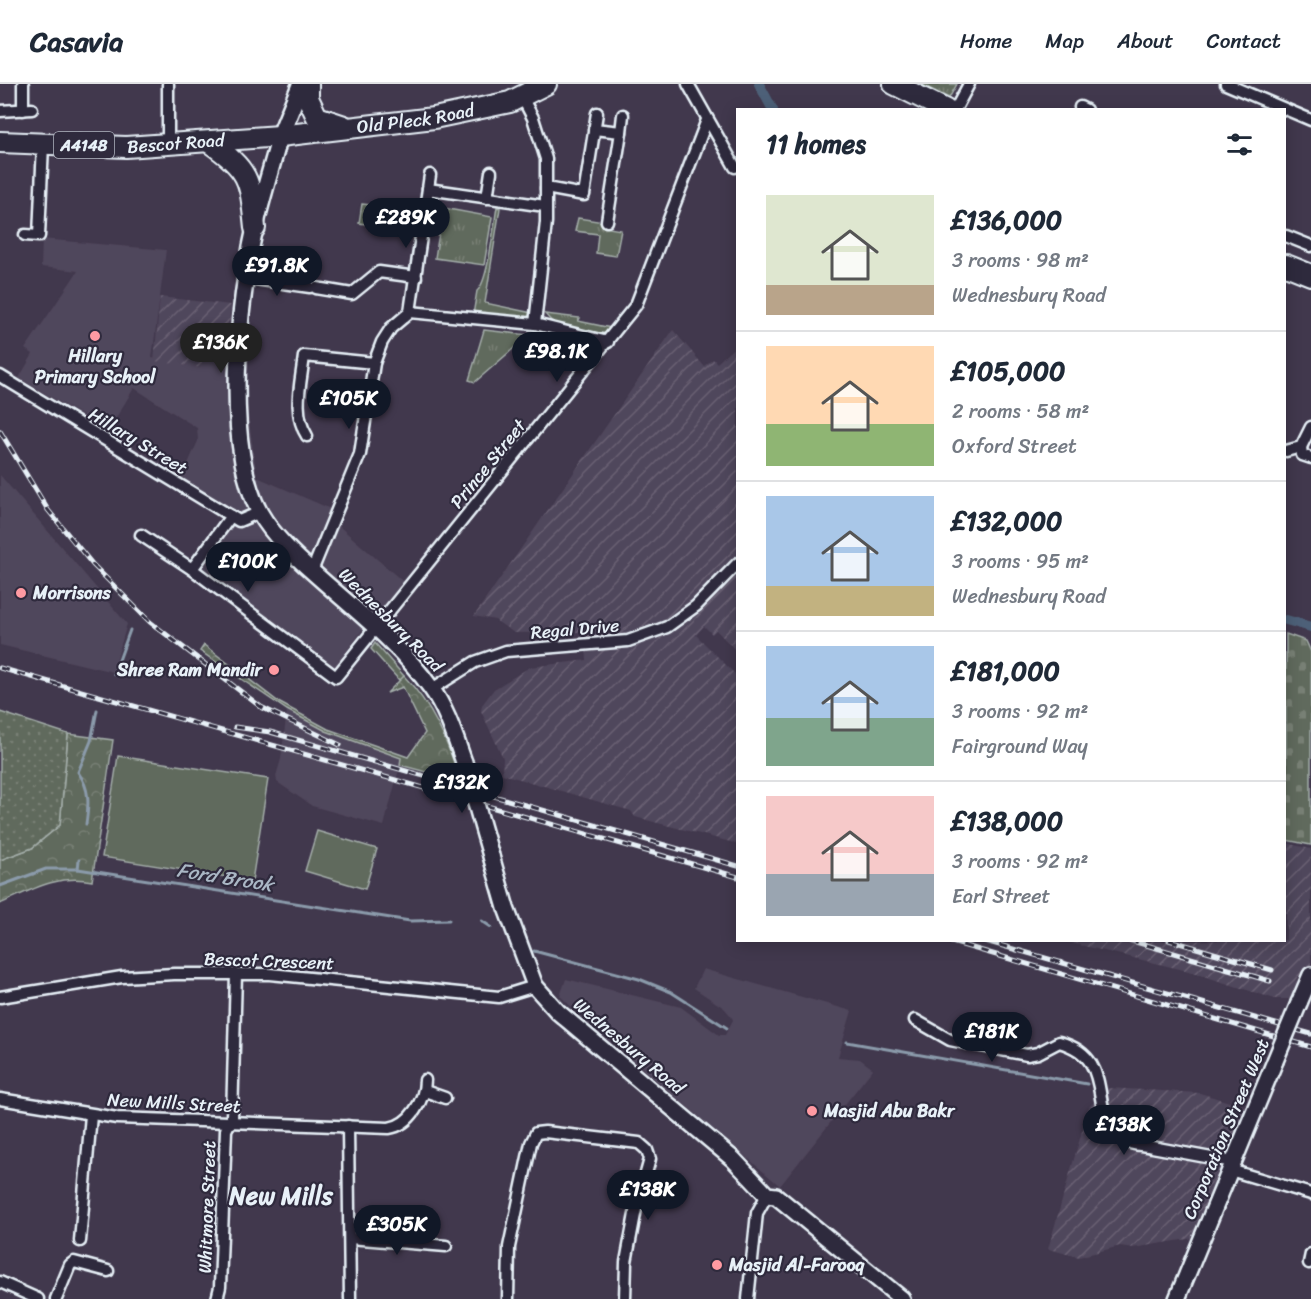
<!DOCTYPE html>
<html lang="en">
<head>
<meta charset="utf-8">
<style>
  body { margin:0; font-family:Sriracha,sans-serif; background:#f2f2f3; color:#1f2937; height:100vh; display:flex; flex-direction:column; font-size:22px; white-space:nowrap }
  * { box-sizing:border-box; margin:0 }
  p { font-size:20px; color:#747a83 }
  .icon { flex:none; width:33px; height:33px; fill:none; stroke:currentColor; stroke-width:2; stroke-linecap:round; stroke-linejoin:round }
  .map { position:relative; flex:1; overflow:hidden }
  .drawer { position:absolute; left:736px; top:24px; width:550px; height:834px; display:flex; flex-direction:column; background:#fff; border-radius:0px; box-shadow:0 3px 15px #0003 }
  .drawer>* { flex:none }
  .price { position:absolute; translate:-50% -51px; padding:0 14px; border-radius:21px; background:#111827; color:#fff; font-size:20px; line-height:39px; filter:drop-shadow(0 2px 3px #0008) }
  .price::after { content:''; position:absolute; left:50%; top:36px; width:18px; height:14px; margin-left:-9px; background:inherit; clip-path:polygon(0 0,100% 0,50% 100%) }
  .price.active { background:#222; color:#fff }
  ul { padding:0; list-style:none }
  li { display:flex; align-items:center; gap:18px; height:150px; padding:0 30px }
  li+li { border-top:2px solid #e0e1e3 }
  li span { display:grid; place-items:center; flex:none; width:168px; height:120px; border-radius:0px; color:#555 }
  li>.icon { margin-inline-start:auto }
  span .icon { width:72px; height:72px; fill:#fffc; stroke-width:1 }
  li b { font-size:26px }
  h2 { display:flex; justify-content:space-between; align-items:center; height:72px; padding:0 30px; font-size:26px }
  header { display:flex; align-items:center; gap:36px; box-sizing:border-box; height:84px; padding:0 30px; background:#fff; border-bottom:2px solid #e0e1e3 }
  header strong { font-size:28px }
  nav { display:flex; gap:33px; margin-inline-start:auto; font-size:21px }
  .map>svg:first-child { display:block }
  .built { fill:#50465b }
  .industrial { fill:url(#industrial-furrows) }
  .grass { fill:url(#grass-tufts); stroke:#a4aeaa; stroke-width:1.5 }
  .forest { fill:url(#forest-crowns); stroke:#a4aeaa; stroke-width:1.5 }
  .cemetery { fill:url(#cemetery-stones); stroke:#a4aeaa; stroke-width:1.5 }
  .park { fill:url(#park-dots); stroke:#a4aeaa; stroke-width:1.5 }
  .pitch { fill:#616a5d; stroke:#a4aeaa; stroke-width:1.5 }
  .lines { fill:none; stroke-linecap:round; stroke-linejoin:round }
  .stream { stroke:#8b9bab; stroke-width:3 }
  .canal { stroke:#4d6178; stroke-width:10 }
  .street-casing { stroke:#e8f1f8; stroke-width:15 }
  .secondary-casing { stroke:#e8f1f8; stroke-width:20 }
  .primary-casing { stroke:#e8f1f8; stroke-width:21 }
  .highway-casing { stroke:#e8f1f8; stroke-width:24 }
  .street { stroke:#2f2a3d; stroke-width:10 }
  .secondary { stroke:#2f2a3d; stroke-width:15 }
  .primary { stroke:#2f2a3d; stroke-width:16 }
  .highway { stroke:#2f2a3d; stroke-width:20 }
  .rail-casing { stroke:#e8f1f8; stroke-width:5 }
  .rail { stroke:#2f2a3d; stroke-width:3; stroke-dasharray:9; stroke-linecap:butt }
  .secondary-bridge-casing { stroke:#e8f1f8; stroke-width:20; stroke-linecap:butt }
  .secondary-bridge { stroke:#2f2a3d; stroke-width:15 }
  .poi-dot { fill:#ff9aa2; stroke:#2f2a3d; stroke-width:2 }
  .labels { text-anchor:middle; stroke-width:4.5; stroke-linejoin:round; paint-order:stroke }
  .shield { fill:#2f2a3d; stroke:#b0b5c0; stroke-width:1.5 }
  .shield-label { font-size:16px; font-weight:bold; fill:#e8f1f8 }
  .street-label { font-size:18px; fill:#e8f1f8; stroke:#2f2a3d }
  .poi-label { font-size:18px; font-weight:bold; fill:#e8f1f8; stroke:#2f2a3d; text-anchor:start }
  .water-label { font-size:20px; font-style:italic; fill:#aab7c5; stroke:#2f2a3d }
  .district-label { font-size:24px; font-weight:bold; fill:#e8f1f8; stroke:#2f2a3d }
</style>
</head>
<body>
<header>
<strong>Casavia</strong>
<nav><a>Home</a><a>Map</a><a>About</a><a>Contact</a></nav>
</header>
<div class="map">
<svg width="1311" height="1215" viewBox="0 0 1311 1215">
  <defs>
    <pattern id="industrial-furrows" width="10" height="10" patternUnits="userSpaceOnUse" patternTransform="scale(1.5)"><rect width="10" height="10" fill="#50465b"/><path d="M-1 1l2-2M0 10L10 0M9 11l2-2" fill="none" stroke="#696173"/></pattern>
    <pattern id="grass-tufts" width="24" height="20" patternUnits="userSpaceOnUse" patternTransform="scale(1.5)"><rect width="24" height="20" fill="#616a5d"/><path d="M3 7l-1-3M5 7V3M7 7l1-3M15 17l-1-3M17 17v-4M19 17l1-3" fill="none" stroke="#788075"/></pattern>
    <pattern id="forest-crowns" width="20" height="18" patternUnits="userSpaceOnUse" patternTransform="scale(1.5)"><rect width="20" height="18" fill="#616a5d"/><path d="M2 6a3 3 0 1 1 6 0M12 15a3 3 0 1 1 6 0" fill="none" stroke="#788075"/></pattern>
    <pattern id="cemetery-stones" width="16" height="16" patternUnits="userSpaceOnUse" patternTransform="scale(1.5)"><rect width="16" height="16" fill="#616a5d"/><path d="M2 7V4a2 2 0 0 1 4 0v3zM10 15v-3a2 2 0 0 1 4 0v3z" fill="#788075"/></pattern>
    <pattern id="park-dots" width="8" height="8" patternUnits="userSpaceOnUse" patternTransform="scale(1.5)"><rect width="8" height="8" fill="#616a5d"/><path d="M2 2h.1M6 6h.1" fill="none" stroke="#788075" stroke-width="1.8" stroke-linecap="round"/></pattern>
  </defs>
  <rect width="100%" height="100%" fill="#41384d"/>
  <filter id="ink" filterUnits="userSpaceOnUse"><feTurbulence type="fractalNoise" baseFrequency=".0167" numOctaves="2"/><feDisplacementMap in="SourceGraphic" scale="12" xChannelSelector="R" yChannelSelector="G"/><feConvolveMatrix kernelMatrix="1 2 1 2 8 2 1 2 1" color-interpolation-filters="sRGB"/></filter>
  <g filter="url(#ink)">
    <g class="built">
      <polygon points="42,155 166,166 152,274 201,284 202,271 249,275 246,316 257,393 340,429 340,443 415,508 386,543 373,532 333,585 197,483 237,432 182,393 198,357 197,344 134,304 108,347 19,294 33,270 25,265 78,187 41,183"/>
      <polygon points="0,391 127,540 113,588 0,561"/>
      <polygon points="287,626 326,647 402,674 384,742 312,722 277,698 276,692 281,675"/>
      <polygon points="703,885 852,927 838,973 860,975 873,985 780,1102 579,930 560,912 566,895 681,923 719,951 725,951 733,936 731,932 724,924 694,904"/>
    </g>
    <g class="industrial">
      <polygon points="160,213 231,221 226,271 202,271 202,284 154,277"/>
      <polygon points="673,246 704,282 713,275 717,279 738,260 738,569 716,546 712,550 704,542 696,551 738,593 738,760 635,733 631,727 502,690 503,674 481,627 482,621 494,605 530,583 587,576 585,548 514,549 495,536 474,532"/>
      <polygon points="1286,759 1311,765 1311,881 1305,894 1298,892 1296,897 1302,900 1294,915 1275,915 1188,887 1063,857 1286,856"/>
      <polygon points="1108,1004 1200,1009 1249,1024 1194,1154 1133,1164 1120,1162 1079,1173 1048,1165 1089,1023"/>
    </g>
    <g class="grass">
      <polygon points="920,0 957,0 949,14"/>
      <polygon points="362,120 390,123 387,143 359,139"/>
      <path d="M497 123 500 124 485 219 532 229 523 236 473 231 477 207C488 199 494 140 497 123Z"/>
      <polygon points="443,124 492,133 484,181 435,174"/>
      <polygon points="578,134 604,138 603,143 621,146 616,172 596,169 598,150 575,147"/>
      <polygon points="545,230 580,234 578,237 611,244 605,249 598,249 554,240"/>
      <polygon points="484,246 529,251 475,298 469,296"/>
      <polygon points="375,559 404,592 400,597 371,565"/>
    </g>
    <g class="forest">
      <path d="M204 561 280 619 328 645 408 673 425 649 403 603 387 609 404 592C432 621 448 658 460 697L400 681 401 674 326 647 287 626 200 567Z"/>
      <path d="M68 650 113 656 92 797C57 790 31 806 0 820V776L32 764 60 741Z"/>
    </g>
    <polygon class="cemetery" points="1286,550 1306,557 1311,568 1311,761 1286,756"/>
    <polygon class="park" points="0,628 68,650 60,741 32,764 0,776"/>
    <g class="pitch">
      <polygon points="118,672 268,695 252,797 102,773"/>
      <polygon points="317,747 377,765 365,805 305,787"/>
    </g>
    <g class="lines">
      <g class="stream">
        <polyline points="114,590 130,546"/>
        <path d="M86 740C89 720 90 705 78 688L91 657 97 626"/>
        <polyline points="78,785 79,776"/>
        <polyline points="0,802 46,785 78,785 410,837 449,836"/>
        <polyline points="482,837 491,843"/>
        <polyline points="534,867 639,895 671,908 727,944"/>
        <polyline points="847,958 1087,1000"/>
      </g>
      <g class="canal">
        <polyline points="759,0 773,26"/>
        <polyline points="1286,536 1311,543"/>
      </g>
      <g class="street-casing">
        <g id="street">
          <polyline points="168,0 168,61"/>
          <polyline points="688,0 735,83"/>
          <polyline points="1226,0 1311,36"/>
          <polyline points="522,13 533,34 546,75 546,138 535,240"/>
          <polyline points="1080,23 1086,26"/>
          <polyline points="23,26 23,0"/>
          <polyline points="955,26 969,0"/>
          <polyline points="0,27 32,25"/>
          <polyline points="594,45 621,48 623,31"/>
          <polyline points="546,104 584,111 597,29"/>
          <polyline points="428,105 545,122"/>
          <polyline points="487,114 491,88"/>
          <polyline points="607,137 621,48"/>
          <polyline points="25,151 39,152 43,60"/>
          <polyline points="1286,152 1311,162"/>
          <polyline points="248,194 310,203"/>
          <polyline points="316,204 352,210 379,188 416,193"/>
          <polyline points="410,228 535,240 608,258"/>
          <polyline points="410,228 430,91"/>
          <polyline points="0,292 239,437 260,428"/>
          <path d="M307 352C292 329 301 299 304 272L374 279"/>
          <polyline points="1301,363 1302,371 1311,374"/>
          <polyline points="1286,367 1301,363 1311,343"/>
          <polyline points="141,451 192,485 336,593 636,221 707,36"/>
          <polyline points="192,485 231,432"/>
          <polyline points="312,487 360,370 374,279 382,258 391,244 410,228"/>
          <polyline points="432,605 475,578 506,567 628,557 667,543 696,522 738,479"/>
          <polyline points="0,913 122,893 174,890 270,890 499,913 535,902"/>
          <path d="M915 936 950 956 1027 971 1038 969 1059 958C1121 975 1083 1034 1125 1057 1132 1061 1144 1061 1152 1063 1179 1068 1206 1073 1233 1078"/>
          <polyline points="425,1007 445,1014"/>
          <path d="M0 1015 117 1034 389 1044C410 1041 425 1016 425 996"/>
          <polyline points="348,1042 350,1215"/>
          <polyline points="1230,1086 1311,1110"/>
          <polyline points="350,1154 446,1162"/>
          <polyline points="80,1157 91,1031"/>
          <polyline points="1309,1179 1311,1170"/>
          <polyline points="0,1198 38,1215"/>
          <polyline points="56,1215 70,1181 74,1178 108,1187"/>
          <polyline points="217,1215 220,1203 226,1046 232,1034 236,890"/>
          <polyline points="508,1215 509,1163 531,1059 536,1049 545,1048 639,1059 647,1066 650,1075 636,1125 626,1178 625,1215"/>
          <polyline points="748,1215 757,1129 767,1111"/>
        </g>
      </g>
      <g class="secondary-casing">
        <g id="secondary">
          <path d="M280 52C272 82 262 113 255 144 238 218 223 362 260 429 273 452 296 473 315 490 355 526 400 560 431 604 447 626 455 653 464 678"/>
          <polyline points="491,772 506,824 535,902 558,928 733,1075 767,1111 776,1112 902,1215"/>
          <polyline points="1299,919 1311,891"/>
          <polyline points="1177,1215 1275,977"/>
        </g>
      </g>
      <g class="primary-casing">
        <polyline id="primary" points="280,52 301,0"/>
      </g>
      <g class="highway-casing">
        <g id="highway">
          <polyline points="308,0 308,14 317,33 344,42"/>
          <polyline points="894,0 946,26"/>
          <path id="s1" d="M0 58 126 63 280 52 434 34 510 18 546 0"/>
          <path d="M209 58C250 87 250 95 255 144"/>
          <polyline points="1286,181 1311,191"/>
        </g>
      </g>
      <use href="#street" class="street"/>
      <use href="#secondary" class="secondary"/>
      <use href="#primary" class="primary"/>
      <use href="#highway" class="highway"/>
      <g class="rail-casing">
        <g id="rail">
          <polyline points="0,347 48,426 93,481 150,538 261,623 340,661"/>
          <polyline points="0,584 738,793"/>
          <polyline points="235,643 270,648 738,782"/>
          <polyline points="945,856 1311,963"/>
          <polyline points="982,856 1311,950"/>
          <polyline points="1129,856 1270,897"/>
          <polyline points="1169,856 1272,886"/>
        </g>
      </g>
      <use href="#rail" class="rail"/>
      <g class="secondary-bridge-casing">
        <g id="secondary-bridge">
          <polyline points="464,678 491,772"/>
          <polyline points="1275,977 1299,919"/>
        </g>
      </g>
      <use href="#secondary-bridge" class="secondary-bridge"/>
    </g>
  </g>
  <g class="poi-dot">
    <circle cx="95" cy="252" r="6"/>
    <circle cx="21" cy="509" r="6"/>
    <circle cx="274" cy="586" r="6"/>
    <circle cx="812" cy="1027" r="6"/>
    <circle cx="717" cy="1181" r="6"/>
  </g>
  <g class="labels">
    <rect class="shield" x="54" y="48" width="60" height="26" rx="4.5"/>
    <g class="shield-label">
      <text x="84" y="67">A4148</text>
    </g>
    <g class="street-label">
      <text dy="6" stroke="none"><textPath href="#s1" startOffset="417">Old Pleck Road</textPath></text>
      <text dy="6" stroke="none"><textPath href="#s1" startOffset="176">Bescot Road</textPath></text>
      <text transform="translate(138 357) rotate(31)" y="6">Hillary Street</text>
      <text transform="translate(488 380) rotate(-51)" y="6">Prince Street</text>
      <text transform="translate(391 536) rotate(45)" y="6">Wednesbury Road</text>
      <text transform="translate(575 545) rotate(-5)" y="6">Regal Drive</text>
      <text transform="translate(269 877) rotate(2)" y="6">Bescot Crescent</text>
      <text transform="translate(629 962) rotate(40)" y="6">Wednesbury Road</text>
      <text transform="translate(174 1019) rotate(3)" y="6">New Mills Street</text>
      <text transform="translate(1226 1045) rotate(-67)" y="6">Corporation Street West</text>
      <text transform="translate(207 1123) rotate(-88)" y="6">Whitmore Street</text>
    </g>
    <g class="poi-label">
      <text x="95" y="278" text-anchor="middle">Hillary<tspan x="95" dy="21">Primary School</tspan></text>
      <text x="33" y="515">Morrisons</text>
      <text x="262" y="592" text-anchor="end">Shree Ram Mandir</text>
      <text x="824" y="1033">Masjid Abu Bakr</text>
      <text x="729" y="1187">Masjid Al-Farooq</text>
    </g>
    <g class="water-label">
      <text transform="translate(225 793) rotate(9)" y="7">Ford Brook</text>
    </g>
    <g class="district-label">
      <text x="281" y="1120">New Mills</text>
    </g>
  </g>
</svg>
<b class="price" style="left:406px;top:165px">£289K</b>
<b class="price" style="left:277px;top:213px">£91.8K</b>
<b class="price active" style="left:221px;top:290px">£136K</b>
<b class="price" style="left:557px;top:299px">£98.1K</b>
<b class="price" style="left:349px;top:346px">£105K</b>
<b class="price" style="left:248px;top:509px">£100K</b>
<b class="price" style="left:462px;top:730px">£132K</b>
<b class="price" style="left:992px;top:979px">£181K</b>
<b class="price" style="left:1124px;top:1072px">£138K</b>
<b class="price" style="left:648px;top:1137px">£138K</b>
<b class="price" style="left:397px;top:1172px">£305K</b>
<section class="drawer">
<h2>11 homes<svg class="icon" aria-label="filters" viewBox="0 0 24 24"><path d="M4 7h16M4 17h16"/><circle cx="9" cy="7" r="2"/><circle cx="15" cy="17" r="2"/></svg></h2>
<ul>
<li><span style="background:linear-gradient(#dfe7d0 75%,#b9a48a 0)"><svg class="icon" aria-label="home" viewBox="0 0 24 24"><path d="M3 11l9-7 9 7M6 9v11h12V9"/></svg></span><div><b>£136,000</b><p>3 rooms · 98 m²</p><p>Wednesbury Road</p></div></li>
<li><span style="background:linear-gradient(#ffd9b3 65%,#8fb573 0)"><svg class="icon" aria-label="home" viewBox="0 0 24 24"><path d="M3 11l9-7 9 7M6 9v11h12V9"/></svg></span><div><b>£105,000</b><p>2 rooms · 58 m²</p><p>Oxford Street</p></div></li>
<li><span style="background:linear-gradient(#a9c7e8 75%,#c2b280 0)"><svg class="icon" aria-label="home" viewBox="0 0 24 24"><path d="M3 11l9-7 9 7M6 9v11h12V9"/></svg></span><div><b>£132,000</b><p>3 rooms · 95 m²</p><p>Wednesbury Road</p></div></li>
<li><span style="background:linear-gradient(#a9c7e8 60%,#7fa58c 0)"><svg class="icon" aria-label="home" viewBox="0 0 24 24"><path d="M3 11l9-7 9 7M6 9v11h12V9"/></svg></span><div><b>£181,000</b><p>3 rooms · 92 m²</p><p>Fairground Way</p></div></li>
<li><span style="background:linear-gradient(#f6c9c9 65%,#9aa5b1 0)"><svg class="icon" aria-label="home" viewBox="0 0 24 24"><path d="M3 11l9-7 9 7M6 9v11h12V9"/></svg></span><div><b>£138,000</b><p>3 rooms · 92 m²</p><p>Earl Street</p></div></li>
</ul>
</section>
</div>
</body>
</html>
